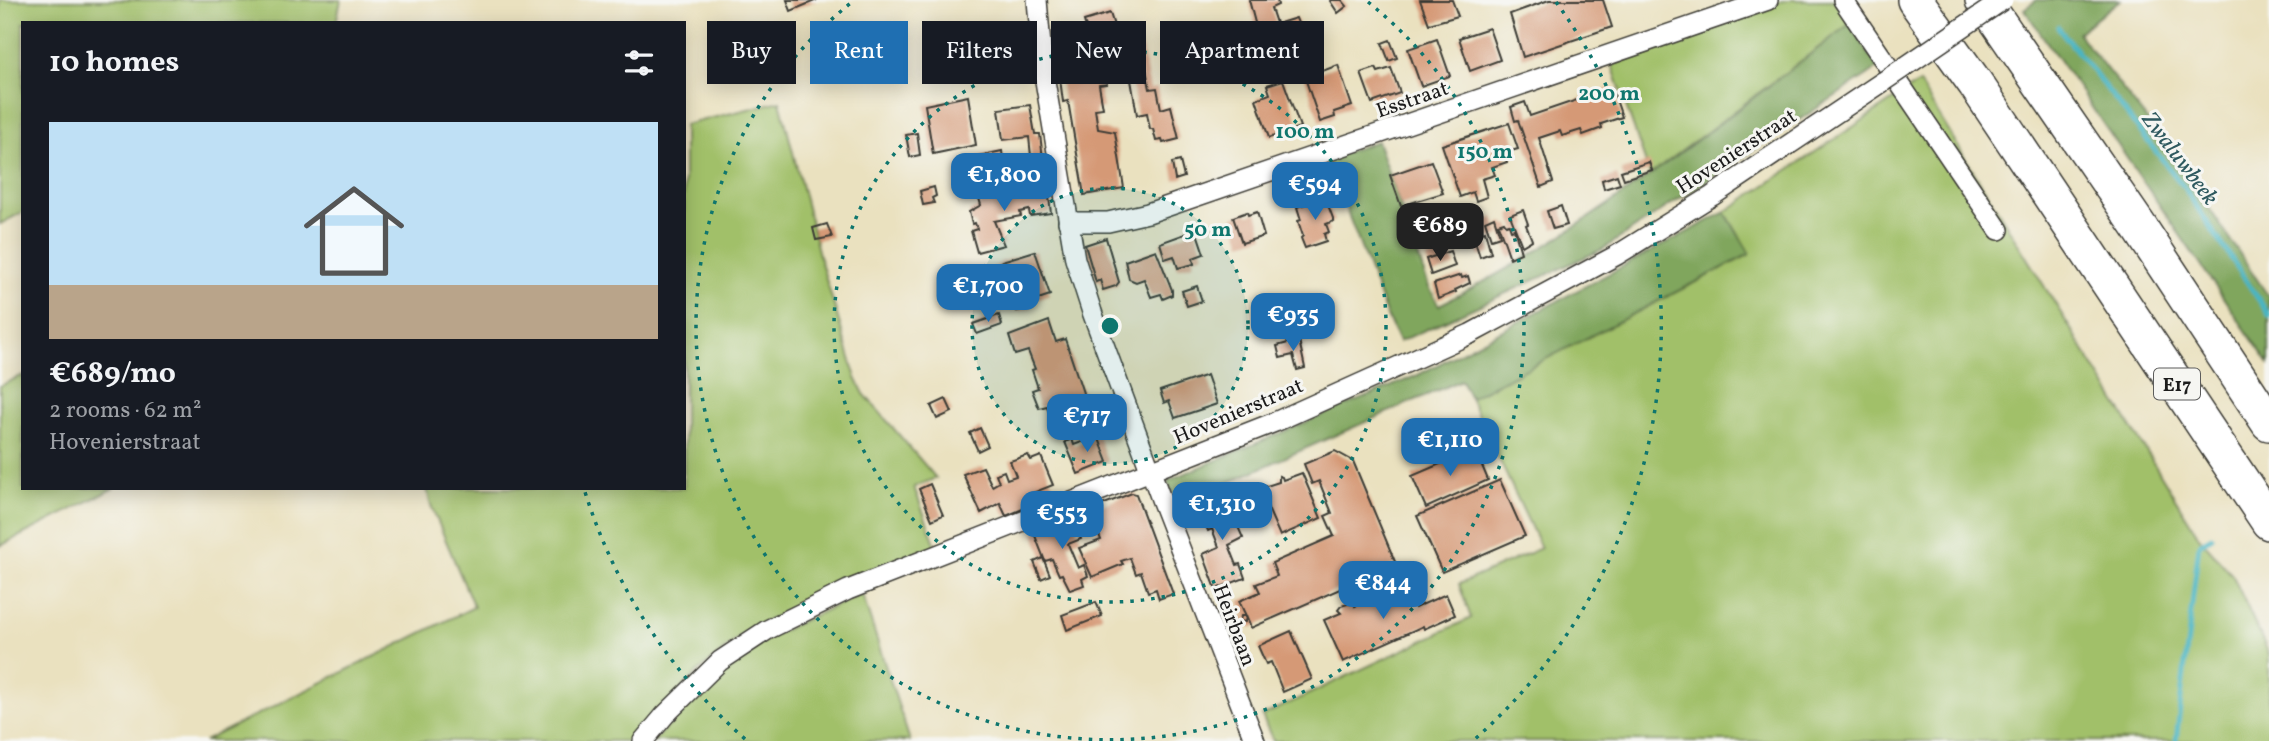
<!DOCTYPE html>
<html lang="en">
<head>
<meta charset="utf-8">
<style>
  body { margin:0; font-family:Vollkorn,serif; background:#20242c; color:#f1f3f6; height:100vh; display:flex; flex-direction:column; font-size:26px; white-space:nowrap }
  * { box-sizing:border-box; margin:0 }
  p { font-size:23px; color:#9ea1a6 }
  .icon { flex:none; width:38px; height:38px; fill:none; stroke:currentColor; stroke-width:2; stroke-linecap:round; stroke-linejoin:round }
  .map { position:relative; flex:1; overflow:hidden }
  .panel { position:absolute; left:21px; top:21px; width:665px; height:469px; display:flex; flex-direction:column; background:#171b24; border-radius:0px; box-shadow:0 4px 18px #0003 }
  .panel>* { flex:none }
  .banner { position:absolute; left:707px; top:21px; width:665px; height:63px; display:flex; gap:14px }
  .price { position:absolute; translate:-50% -60px; padding:0 16px; border-radius:14px; background:#1f6fb2; color:#fff; font-size:23px; line-height:46px; filter:drop-shadow(0 2px 4px #0008) }
  .price::after { content:''; position:absolute; left:50%; top:42px; width:21px; height:16px; margin-left:-10px; background:inherit; clip-path:polygon(0 0,100% 0,50% 100%) }
  .price.active { background:#222; color:#fff }
  ul { padding:0; list-style:none }
  li { display:grid; align-content:center; gap:14px; height:371px; padding:0 28px }
  li span { display:grid; place-items:center; height:217px; border-radius:0px; color:#555 }
  li>.icon { margin-inline-start:auto }
  span .icon { width:126px; height:126px; fill:#fffc; stroke-width:1 }
  li b { font-size:30px }
  h2 { display:flex; justify-content:space-between; align-items:center; height:84px; padding:0 28px; font-size:30px }
  .chip { padding:0 24px; border-radius:0px; background:#171b24; box-shadow:0 4px 18px #0003; font-size:24px; line-height:63px }
  .chip.active { background:#1f6fb2; color:#fff }
  .map>svg:first-child { display:block }
  .green { fill:#a1c069; stroke:#5e6e42; stroke-width:2 }
  .forest { fill:#80a65d; stroke:#4e613c; stroke-width:2 }
  .lines { fill:none; stroke-linecap:round; stroke-linejoin:round }
  .stream { stroke:#48b5c3; stroke-width:5 }
  .building { fill:#d59976 }
  .street-casing { stroke:#3b3a34; stroke-width:22 }
  .highway-casing { stroke:#3b3a34; stroke-width:38 }
  .street { stroke:#fff; stroke-width:19 }
  .highway { stroke:#fff; stroke-width:35 }
  .street-bridge-casing { stroke:#3b3a34; stroke-width:22; stroke-linecap:butt }
  .street-bridge { stroke:#fff; stroke-width:19 }
  .ring { fill:none; stroke:#0f766e; stroke-width:3.5; stroke-dasharray:3.5 7 }
  .labels { text-anchor:middle; stroke-width:6; stroke-linejoin:round; paint-order:stroke }
  .shield { fill:#f6f6f2; stroke:#5d5d5c; stroke-width:2 }
  .shield-label { font-size:19px; font-weight:bold; fill:#1c1c1c }
  .street-label { font-size:21px; fill:#1c1c1c; stroke:#f6f6f2 }
  .water-label { font-size:23px; font-style:italic; fill:#2e595f; stroke:#f6f6f2 }
  .centre { fill:#0f766e; stroke:#f6f6f2; stroke-width:3.5 }
  .ring-label { font-size:21px; text-anchor:middle; font-weight:bold; fill:#0f766e; stroke:#f6f6f2; stroke-width:6; stroke-linejoin:round; paint-order:stroke }
</style>
</head>
<body>
<div class="map">
<svg width="2269" height="741" viewBox="0 0 2269 741">
  <rect width="100%" height="100%" fill="#f6f6f2"/>
  <filter id="ink" filterUnits="userSpaceOnUse"><feTurbulence type="fractalNoise" baseFrequency=".0143" numOctaves="2"/><feDisplacementMap in="SourceGraphic" scale="14" xChannelSelector="R" yChannelSelector="G"/><feConvolveMatrix kernelMatrix="1 2 1 2 8 2 1 2 1" color-interpolation-filters="sRGB"/></filter>
  <filter id="wash" filterUnits="userSpaceOnUse"><feTurbulence type="fractalNoise" baseFrequency=".00686" numOctaves="4" result="noise"/><feDisplacementMap in="SourceGraphic" scale="28" xChannelSelector="R" yChannelSelector="G"/><feGaussianBlur stdDeviation="1.57" result="paint"/><feColorMatrix in="noise" values="0 0 0 0 0 0 0 0 0 0 0 0 0 0 0 0 0 1.4 0 .05"/><feComposite in="paint" operator="in"/></filter>
  <g filter="url(#wash)">
    <rect width="100%" height="100%" fill="#eae1bf"/>
    <g class="green">
      <polygon points="0,0 341,0 336,23 23,23 23,212 0,224"/>
      <polygon points="1783,0 1835,0 1850,24 1650,175 1612,65"/>
      <polygon points="1919,83 2199,537 2233,576 2269,654 2269,741 1273,741 1262,716 1471,618 1459,584 1541,548 1470,398 1750,254 1725,212"/>
      <polygon points="780,101 820,259 856,378 864,394 936,478 914,487 936,546 790,609 743,634 698,672 631,741 204,741 474,607 430,503 427,488 684,488 684,125"/>
      <polygon points="23,375 23,488 114,488 0,546 0,386"/>
      <path d="M862 594 910 741H653C677 717 699 690 725 668 764 635 816 615 862 594Z"/>
    </g>
    <g class="forest">
      <polygon points="2037,0 2120,0 2078,33 2163,140 2269,297 2269,364 2024,9"/>
      <path d="M1850 24 1878 68 1603 249 1399 342 1387 316 1327 159 1377 141 1429 287 1439 305C1588 232 1717 124 1850 24Z"/>
      <polygon points="1725,212 1750,254 1470,398 1461,380 1177,505 1167,481 1418,375"/>
    </g>
    <g class="lines">
      <g class="stream">
        <polyline points="2058,27 2183,186 2269,315"/>
        <polyline points="2176,741 2199,544 2212,537"/>
      </g>
    </g>
    <g id="blocks">
      <g class="building">
        <polygon points="787,0 817,0 791,11"/>
        <polygon points="1249,0 1277,0 1278,5 1271,8 1279,32 1259,38"/>
        <polygon points="1331,0 1342,0 1347,6 1338,13 1330,1"/>
        <polygon points="1420,0 1452,0 1458,16 1429,24"/>
        <polygon points="1549,0 1603,0 1612,27 1523,57 1510,14"/>
        <polygon points="1110,13 1119,42 1138,38 1143,53 1134,55 1134,53 1131,54 1134,55 1136,64 1104,69 1103,63 1097,64 1084,21"/>
        <polygon points="1296,18 1310,55 1291,61 1280,23"/>
        <polygon points="1489,28 1500,60 1470,71 1459,38"/>
        <polygon points="1437,39 1450,76 1421,86 1408,49"/>
        <polygon points="1390,40 1397,58 1389,61 1382,43"/>
        <polygon points="1143,54 1150,89 1157,88 1161,109 1171,106 1179,139 1163,143 1162,140 1156,141 1153,129 1150,129 1147,113 1137,115 1131,80 1141,79 1138,62 1141,62 1139,55"/>
        <polygon points="1338,65 1352,106 1334,112 1335,117 1320,122 1303,72 1318,67 1320,72"/>
        <polygon points="1376,68 1378,72 1391,68 1400,93 1372,103 1361,73"/>
        <polygon points="1105,70 1107,84 1099,85 1103,108 1095,109 1098,129 1115,132 1124,188 1084,195 1068,101 1063,102 1060,79"/>
        <polygon points="1283,80 1300,127 1269,138 1256,99 1270,94 1267,85"/>
        <polygon points="1612,88 1622,117 1601,124 1602,128 1583,135 1581,130 1562,136 1560,131 1539,138 1553,182 1541,187 1518,120 1515,121 1511,107 1525,102 1530,116"/>
        <polygon points="968,96 976,145 933,154 925,105"/>
        <polygon points="1030,105 1035,134 1040,134 1045,176 979,185 977,175 982,174 978,156 1002,151 1003,159 1031,156 1029,137 1003,140 999,109"/>
        <polygon points="1509,123 1518,149 1504,153 1507,162 1492,167 1495,175 1482,179 1487,197 1476,201 1473,192 1460,197 1442,145"/>
        <polygon points="917,133 920,155 910,157 906,135"/>
        <polygon points="1180,161 1184,177 1175,180 1172,163"/>
        <polygon points="1431,161 1443,193 1401,206 1390,175"/>
        <polygon points="1649,162 1652,170 1624,179 1621,171"/>
        <polygon points="1617,175 1620,184 1604,189 1602,180"/>
        <polygon points="1020,185 1022,194 1048,190 1051,213 1030,216 1029,210 1020,212 1021,216 994,221 1004,245 977,252 971,231 977,229 975,223 972,224 969,212 981,205 978,195"/>
        <polygon points="934,187 936,196 932,198 934,203 923,205 920,191"/>
        <polygon points="1325,197 1334,221 1326,224 1329,232 1324,234 1326,241 1305,248 1301,238 1303,236 1298,221 1301,220 1297,207"/>
        <polygon points="1561,206 1567,225 1553,229 1547,211"/>
        <polygon points="1523,210 1528,224 1526,225 1532,240 1522,246 1510,215"/>
        <polygon points="1247,212 1248,215 1257,212 1264,236 1242,243 1233,217"/>
        <polygon points="1494,217 1500,236 1491,239 1485,221"/>
        <polygon points="1504,222 1506,225 1509,224 1511,230 1514,229 1521,253 1510,258 1498,224"/>
        <polygon points="827,224 832,237 816,240 813,228"/>
        <polygon points="1451,226 1463,231 1458,244 1446,239"/>
        <polygon points="1196,230 1204,254 1193,258 1194,264 1178,268 1174,256 1165,259 1160,243"/>
        <polygon points="1485,231 1491,253 1480,257 1473,235"/>
        <polygon points="1106,238 1119,282 1116,286 1103,290 1100,280 1096,282 1085,245"/>
        <polygon points="1156,250 1172,290 1172,295 1163,299 1161,294 1151,297 1144,279 1136,282 1129,279 1125,261"/>
        <polygon points="1035,251 1050,295 1029,302 1031,307 1017,311 1009,285 997,289 991,269 1002,261"/>
        <polygon points="1450,251 1455,266 1431,275 1426,259"/>
        <polygon points="966,268 970,278 959,282 958,279 955,280 952,273"/>
        <polygon points="1461,275 1462,278 1468,276 1470,283 1455,290 1456,292 1438,299 1434,284"/>
        <polygon points="1197,286 1202,301 1187,306 1182,291"/>
        <polygon points="999,315 1002,325 977,334 973,324"/>
        <polygon points="1049,321 1056,342 1065,339 1090,414 1053,425 1047,406 1039,408 1032,390 1038,388 1032,370 1035,369 1028,351 1015,355 1009,336"/>
        <polygon points="1299,340 1305,368 1297,370 1293,355 1280,358 1277,346"/>
        <polygon points="1207,375 1217,404 1175,418 1169,401 1164,403 1160,391"/>
        <polygon points="946,399 952,412 937,419 931,406"/>
        <polygon points="980,428 988,446 978,451 970,433"/>
        <polygon points="1098,436 1108,462 1078,474 1065,442 1072,439 1074,445"/>
        <polygon points="1475,449 1488,480 1426,508 1412,476"/>
        <polygon points="1335,451 1353,461 1396,564 1362,579 1361,582 1358,581 1251,628 1246,616 1245,622 1240,621 1241,616 1246,616 1239,601 1260,592 1256,584 1277,576 1272,563 1334,536 1325,516 1332,513 1319,481 1312,484 1304,464"/>
        <polygon points="1028,455 1031,460 1041,456 1053,485 1025,496 1030,506 1006,516 1000,503 981,513 963,474 983,467 992,486 999,482 996,474 1004,471 1007,479 1016,476 1010,461"/>
        <polygon points="1302,473 1321,518 1280,536 1266,504 1261,506 1254,490 1279,482 1279,476 1282,477 1283,480"/>
        <polygon points="1500,480 1525,536 1442,572 1417,516"/>
        <polygon points="930,484 943,515 932,520 919,489"/>
        <polygon points="1132,493 1136,494 1173,594 1159,599 1156,589 1148,592 1141,572 1136,574 1130,558 1121,561 1123,564 1092,577 1079,548 1101,540 1089,510"/>
        <polygon points="1224,495 1243,538 1229,545 1237,565 1240,564 1245,578 1216,589 1203,554 1219,547 1212,529 1208,531 1197,506"/>
        <polygon points="1072,517 1081,539 1068,544 1078,568 1084,565 1088,576 1082,579 1084,585 1070,590 1062,574 1059,575 1052,559 1045,561 1034,533"/>
        <polygon points="1043,558 1050,575 1041,579 1034,562"/>
        <polygon points="1405,584 1415,608 1446,594 1455,615 1424,629 1423,626 1343,662 1324,620 1341,613 1338,610 1341,606 1354,602 1355,606"/>
        <polygon points="1096,602 1102,616 1067,630 1062,615"/>
        <polygon points="1291,631 1312,679 1283,692 1271,662 1266,664 1258,646"/>
      </g>
    </g>
  </g>
  <g filter="url(#ink)">
    <use href="#blocks" fill-opacity="0" stroke="#3b3a34" stroke-width="2"/>
    <g class="lines">
      <g class="street-casing">
        <g id="street">
          <polyline points="1037,0 1043,69 1075,259 1092,312 1161,499 1255,741"/>
          <polyline points="1843,0 1999,230"/>
          <polyline points="1068,222 1108,222 1148,213 1768,0"/>
          <polyline points="643,741 665,715 720,661 767,630 848,590 1275,422 1470,334 1617,255 1712,196 1884,81"/>
        </g>
      </g>
      <g class="highway-casing">
        <g id="highway">
          <polyline points="1915,0 1975,83 2269,522"/>
          <polyline points="1983,0 2138,225 2269,423"/>
        </g>
      </g>
      <use href="#street" class="street"/>
      <use href="#highway" class="highway"/>
      <g class="street-bridge-casing">
        <polyline id="street-bridge" points="1884,81 2003,0"/>
      </g>
      <use href="#street-bridge" class="street-bridge"/>
    </g>
  </g>
  <circle cx="1110" cy="326" r="138" fill="#0f766e" fill-opacity=".12"/>
  <g class="ring">
    <circle cx="1110" cy="326" r="138"/>
    <circle cx="1110" cy="326" r="276"/>
    <path d="M1368 2A414 414 0 1 1 852 2"/>
    <path d="M745 739A551 551 0 0 1 585 492M1556 2A551 551 0 0 1 1475 739"/>
  </g>
  <g class="labels">
    <rect class="shield" x="2154" y="368.5" width="46" height="31" rx="5"/>
    <g class="shield-label">
      <text x="2177" y="391">E17</text>
    </g>
    <g class="street-label">
      <text transform="translate(1412 99) rotate(-19)" y="7">Esstraat</text>
      <text transform="translate(1736 151) rotate(-33)" y="7">Hovenierstraat</text>
      <text transform="translate(1238 411) rotate(-23)" y="7">Hovenierstraat</text>
      <text transform="translate(1235 625) rotate(69)" y="7">Heirbaan</text>
    </g>
    <g class="water-label">
      <text transform="translate(2181 158) rotate(53)" y="8">Zwaluwbeek</text>
    </g>
  </g>
  <circle cx="1110" cy="326" r="10" class="centre"/>
  <g class="ring-label">
    <text x="1609" y="100">200 m</text>
    <text x="1305" y="138">100 m</text>
    <text x="1485" y="158">150 m</text>
    <text x="1208" y="236">50 m</text>
  </g>
</svg>
<b class="price" style="left:1004px;top:213px">€1,800</b>
<b class="price" style="left:1315px;top:222px">€594</b>
<b class="price active" style="left:1440px;top:263px">€689</b>
<b class="price" style="left:988px;top:324px">€1,700</b>
<b class="price" style="left:1293px;top:353px">€935</b>
<b class="price" style="left:1087px;top:454px">€717</b>
<b class="price" style="left:1450px;top:478px">€1,110</b>
<b class="price" style="left:1222px;top:542px">€1,310</b>
<b class="price" style="left:1062px;top:551px">€553</b>
<b class="price" style="left:1383px;top:621px">€844</b>
<div class="banner">
<a class="chip">Buy</a>
<a class="chip active">Rent</a>
<a class="chip">Filters</a>
<a class="chip">New</a>
<a class="chip">Apartment</a>
</div>
<section class="panel">
<h2>10 homes<svg class="icon" aria-label="filters" viewBox="0 0 24 24"><path d="M4 7h16M4 17h16"/><circle cx="9" cy="7" r="2"/><circle cx="15" cy="17" r="2"/></svg></h2>
<ul>
<li><span style="background:linear-gradient(#bfe0f5 75%,#b9a48a 0)"><svg class="icon" aria-label="home" viewBox="0 0 24 24"><path d="M3 11l9-7 9 7M6 9v11h12V9"/></svg></span><div><b>€689/mo</b><p>2 rooms · 62 m²</p><p>Hovenierstraat</p></div></li>
</ul>
</section>
</div>
</body>
</html>
